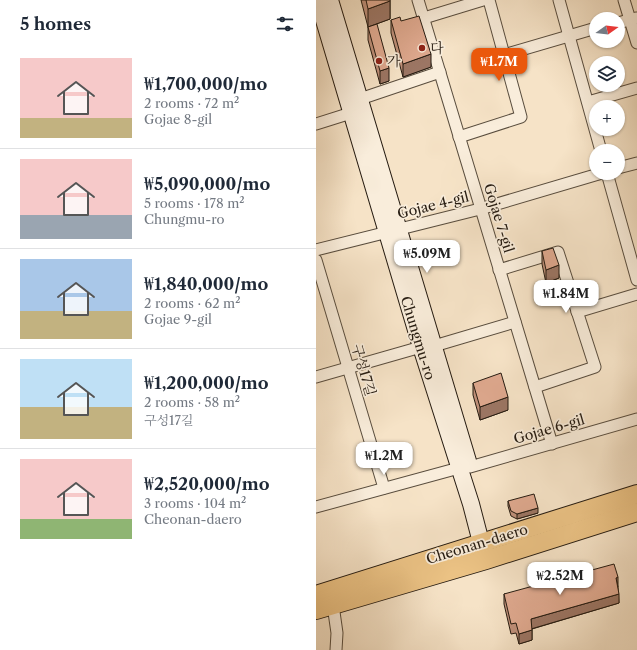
<!DOCTYPE html>
<html lang="en">
<head>
<meta charset="utf-8">
<style>
  body { margin:0; font-family:"Libre Caslon Text","Noto Serif KR",serif; background:#f6f6f7; color:#1f2937; height:100vh; display:flex; flex-direction:column; font-size:15px; white-space:nowrap }
  * { box-sizing:border-box; margin:0 }
  p { font-size:13px; color:#747a83 }
  .icon { flex:none; width:22px; height:22px; fill:none; stroke:currentColor; stroke-width:2; stroke-linecap:round; stroke-linejoin:round }
  .map { position:relative; flex:1; overflow:hidden }
  .drawer { display:flex; flex-direction:column; background:#fff; width:316px }
  .drawer>* { flex:none }
  .needle { width:26px; rotate:76deg }
  .buttons { position:absolute; left:273px; top:12px; display:grid; gap:8px }
  .buttons a { display:grid; place-items:center; width:36px; height:36px; border-radius:50%; background:#fff; box-shadow:0 1px 3px #0004; font-size:20px }
  .price { position:absolute; translate:-50% -34px; padding:0 9px; border-radius:8px; background:#fff; color:#222; font-size:13px; line-height:26px; filter:drop-shadow(0 1px 2px #0008) }
  .price::after { content:''; position:absolute; left:50%; top:24px; width:12px; height:9px; margin-left:-6px; background:inherit; clip-path:polygon(0 0,100% 0,50% 100%) }
  .price.on { background:#ea580c; color:#fff }
  ul { padding:0; list-style:none }
  li { display:flex; align-items:center; gap:12px; height:100px; padding:0 20px }
  li+li { border-top:1px solid #e0e1e3 }
  li span { display:grid; place-items:center; flex:none; width:112px; height:80px; border-radius:0px; color:#555 }
  li>.icon { margin-inline-start:auto }
  span .icon { width:48px; height:48px; fill:#fffc; stroke-width:1 }
  li b { font-size:17px }
  h2 { display:flex; justify-content:space-between; align-items:center; height:48px; padding:0 20px; font-size:17px }
  main { display:flex; flex:1; min-height:0 }
  .map>svg:first-child { display:block }
  .lines { fill:none; stroke-linecap:round; stroke-linejoin:round }
  .street-casing { stroke:#594d3e; stroke-width:13 }
  .secondary-casing { stroke:#251b11; stroke-width:18 }
  .primary-casing { stroke:#251b11; stroke-width:20 }
  .street { stroke:#f9eddb; stroke-width:11 }
  .secondary { stroke:#f9eddb; stroke-width:16 }
  .primary { stroke:#ebc284; stroke-width:18 }
  .wall { fill:#c0917b; stroke:#251b11 }
  .shaded-wall { fill:#9c7664; stroke:#251b11 }
  .building { fill:#dfa98f; stroke:#251b11 }
  .poi-dot { fill:#8f2418; stroke:#f9eddb; stroke-width:1.5 }
  .labels { text-anchor:middle; stroke-width:3.5; stroke-linejoin:round; paint-order:stroke }
  .poi-label { font-size:14px; fill:#251b11; stroke:#f9eddb; text-anchor:start }
  .street-label { font-size:14px; fill:#251b11; stroke:#f9eddb }
</style>
</head>
<body>
<main>
<section class="drawer">
<h2>5 homes<svg class="icon" aria-label="filters" viewBox="0 0 24 24"><path d="M4 7h16M4 17h16"/><circle cx="9" cy="7" r="2"/><circle cx="15" cy="17" r="2"/></svg></h2>
<ul>
<li><span style="background:linear-gradient(#f6c9c9 75%,#c2b280 0)"><svg class="icon" aria-label="home" viewBox="0 0 24 24"><path d="M3 11l9-7 9 7M6 9v11h12V9"/></svg></span><div><b>₩1,700,000/mo</b><p>2 rooms · 72 m²</p><p>Gojae 8-gil</p></div></li>
<li><span style="background:linear-gradient(#f6c9c9 70%,#9aa5b1 0)"><svg class="icon" aria-label="home" viewBox="0 0 24 24"><path d="M3 11l9-7 9 7M6 9v11h12V9"/></svg></span><div><b>₩5,090,000/mo</b><p>5 rooms · 178 m²</p><p>Chungmu-ro</p></div></li>
<li><span style="background:linear-gradient(#a9c7e8 65%,#c2b280 0)"><svg class="icon" aria-label="home" viewBox="0 0 24 24"><path d="M3 11l9-7 9 7M6 9v11h12V9"/></svg></span><div><b>₩1,840,000/mo</b><p>2 rooms · 62 m²</p><p>Gojae 9-gil</p></div></li>
<li><span style="background:linear-gradient(#bfe0f5 60%,#c2b280 0)"><svg class="icon" aria-label="home" viewBox="0 0 24 24"><path d="M3 11l9-7 9 7M6 9v11h12V9"/></svg></span><div><b>₩1,200,000/mo</b><p>2 rooms · 58 m²</p><p>구성17길</p></div></li>
<li><span style="background:linear-gradient(#f6c9c9 75%,#8fb573 0)"><svg class="icon" aria-label="home" viewBox="0 0 24 24"><path d="M3 11l9-7 9 7M6 9v11h12V9"/></svg></span><div><b>₩2,520,000/mo</b><p>3 rooms · 104 m²</p><p>Cheonan-daero</p></div></li>
</ul>
</section>
<div class="map">
<svg width="321" height="650" viewBox="0 0 321 650">
  <rect width="100%" height="100%" fill="#f6e3c7"/>
  <filter id="stains"><feTurbulence type="fractalNoise" baseFrequency=".005" numOctaves="4"/><feColorMatrix values="0 0 0 0 .2 0 0 0 0 .09 0 0 0 0 .02 0 0 0 .5 -.17"/></filter>
  <radialGradient id="worn" r=".72"><stop offset=".6" stop-color="#630" stop-opacity="0"/><stop offset="1" stop-color="#630" stop-opacity=".3"/></radialGradient>
  <g class="lines">
    <g class="street-casing">
      <g id="street">
        <polyline points="102,0 236,444"/>
        <polyline points="243,0 285,151"/>
        <polyline points="308,0 321,43"/>
        <polyline points="108,18 167,0"/>
        <polyline points="302,23 320,18"/>
        <polyline points="188,55 280,28"/>
        <polyline points="44,99 124,72"/>
        <polyline points="272,102 321,88"/>
        <polyline points="0,124 35,113"/>
        <polyline points="143,137 205,117 173,0"/>
        <polyline points="302,168 321,163"/>
        <polyline points="291,173 321,280"/>
        <polyline points="0,250 164,209 286,173"/>
        <polyline points="0,260 68,488"/>
        <polyline points="183,270 242,252 279,367 219,387"/>
        <polyline points="261,312 321,294"/>
        <polyline points="118,346 199,322"/>
        <polyline points="0,377 105,347"/>
        <polyline points="154,467 321,419"/>
        <polyline points="0,507 143,468"/>
        <polyline points="17,605 21,633 20,650"/>
      </g>
    </g>
    <g class="secondary-casing">
      <g id="secondary">
        <polyline points="2,0 105,347 155,504 168,554"/>
        <polyline points="14,0 152,461"/>
      </g>
    </g>
    <g class="primary-casing">
      <g id="primary">
        <polyline points="0,595 321,494"/>
        <polyline points="0,610 170,560 321,512"/>
      </g>
    </g>
    <use href="#street" class="street"/>
    <use href="#secondary" class="secondary"/>
    <use href="#primary" class="primary"/>
  </g>
  <g class="wall">
    <polygon points="45,0 74,0 74,19 52,27"/>
    <polygon points="75,20 85,21 115,67 87,77 75,33"/>
    <polygon points="52,27 73,81 64,84 52,40"/>
    <polygon points="226,251 243,278 230,283 226,264"/>
    <polygon points="157,383 192,410 164,420 157,395"/>
    <polygon points="192,501 222,513 201,519 195,516 192,506"/>
    <polygon points="302,587 303,603 216,629 216,640 203,644 200,633 195,634 188,604 188,594"/>
  </g>
  <g class="shaded-wall">
    <polygon points="74,1 74,19 52,27 52,9"/>
    <polygon points="115,54 115,67 87,77 87,64"/>
    <polygon points="73,68 73,81 64,84 64,71"/>
    <polygon points="243,265 243,278 230,283 230,270"/>
    <polygon points="192,397 192,410 164,420 164,407"/>
    <polygon points="222,508 222,513 201,519 201,514"/>
    <polygon points="302,577 302,587 300,578"/>
    <polygon points="303,594 303,603 215,629 215,619"/>
    <polygon points="216,630 216,640 203,644 203,634"/>
  </g>
  <g class="building">
    <polygon points="50,0 74,0 74,1 52,9"/>
    <polygon points="103,16 115,54 87,64 75,20 84,17 85,21"/>
    <polygon points="61,24 73,68 64,71 52,27"/>
    <polygon points="237,248 243,265 230,270 226,251"/>
    <polygon points="185,373 192,397 164,407 157,383"/>
    <polygon points="218,494 222,508 201,514 195,511 192,501"/>
    <polygon points="298,564 302,577 300,578 303,594 215,619 216,630 203,634 200,623 195,624 188,594"/>
  </g>
  <g class="poi-dot">
    <circle cx="106" cy="48" r="4"/>
    <circle cx="63" cy="61" r="4"/>
  </g>
  <g class="labels">
    <g class="poi-label">
      <text x="114" y="53">다</text>
      <text x="71" y="66">가</text>
    </g>
    <g class="street-label">
      <text transform="translate(117 205) rotate(-14)" y="5">Gojae 4-gil</text>
      <text transform="translate(183 218) rotate(73)" y="5">Gojae 7-gil</text>
      <text transform="translate(102 338) rotate(73)" y="5">Chungmu-ro</text>
      <text transform="translate(48 370) rotate(74)" y="5">구성17길</text>
      <text transform="translate(233 429) rotate(-16)" y="5">Gojae 6-gil</text>
      <text transform="translate(161 544) rotate(-17)" y="5">Cheonan-daero</text>
    </g>
  </g>
  <rect width="100%" height="100%" filter="url(#stains)"/>
  <rect width="100%" height="100%" fill="url(#worn)"/>
</svg>
<div class="buttons">
<a><svg class="needle" viewBox="-14 -14 28 28"><path d="M0-13l5 13h-10z" fill="#e53935"/><path d="M0 13l5-13h-10z" fill="#747a83"/></svg></a>
<a><svg class="icon" aria-label="layers" viewBox="0 0 24 24"><path d="M12 4l9 5-9 5-9-5zM3 14l9 5 9-5"/></svg></a>
<a>+</a>
<a>−</a>
</div>
<b class="price on" style="left:183px;top:82px">₩1.7M</b>
<b class="price" style="left:111px;top:274px">₩5.09M</b>
<b class="price" style="left:250px;top:314px">₩1.84M</b>
<b class="price" style="left:68px;top:476px">₩1.2M</b>
<b class="price" style="left:244px;top:596px">₩2.52M</b>
</div>
</main>
</body>
</html>
